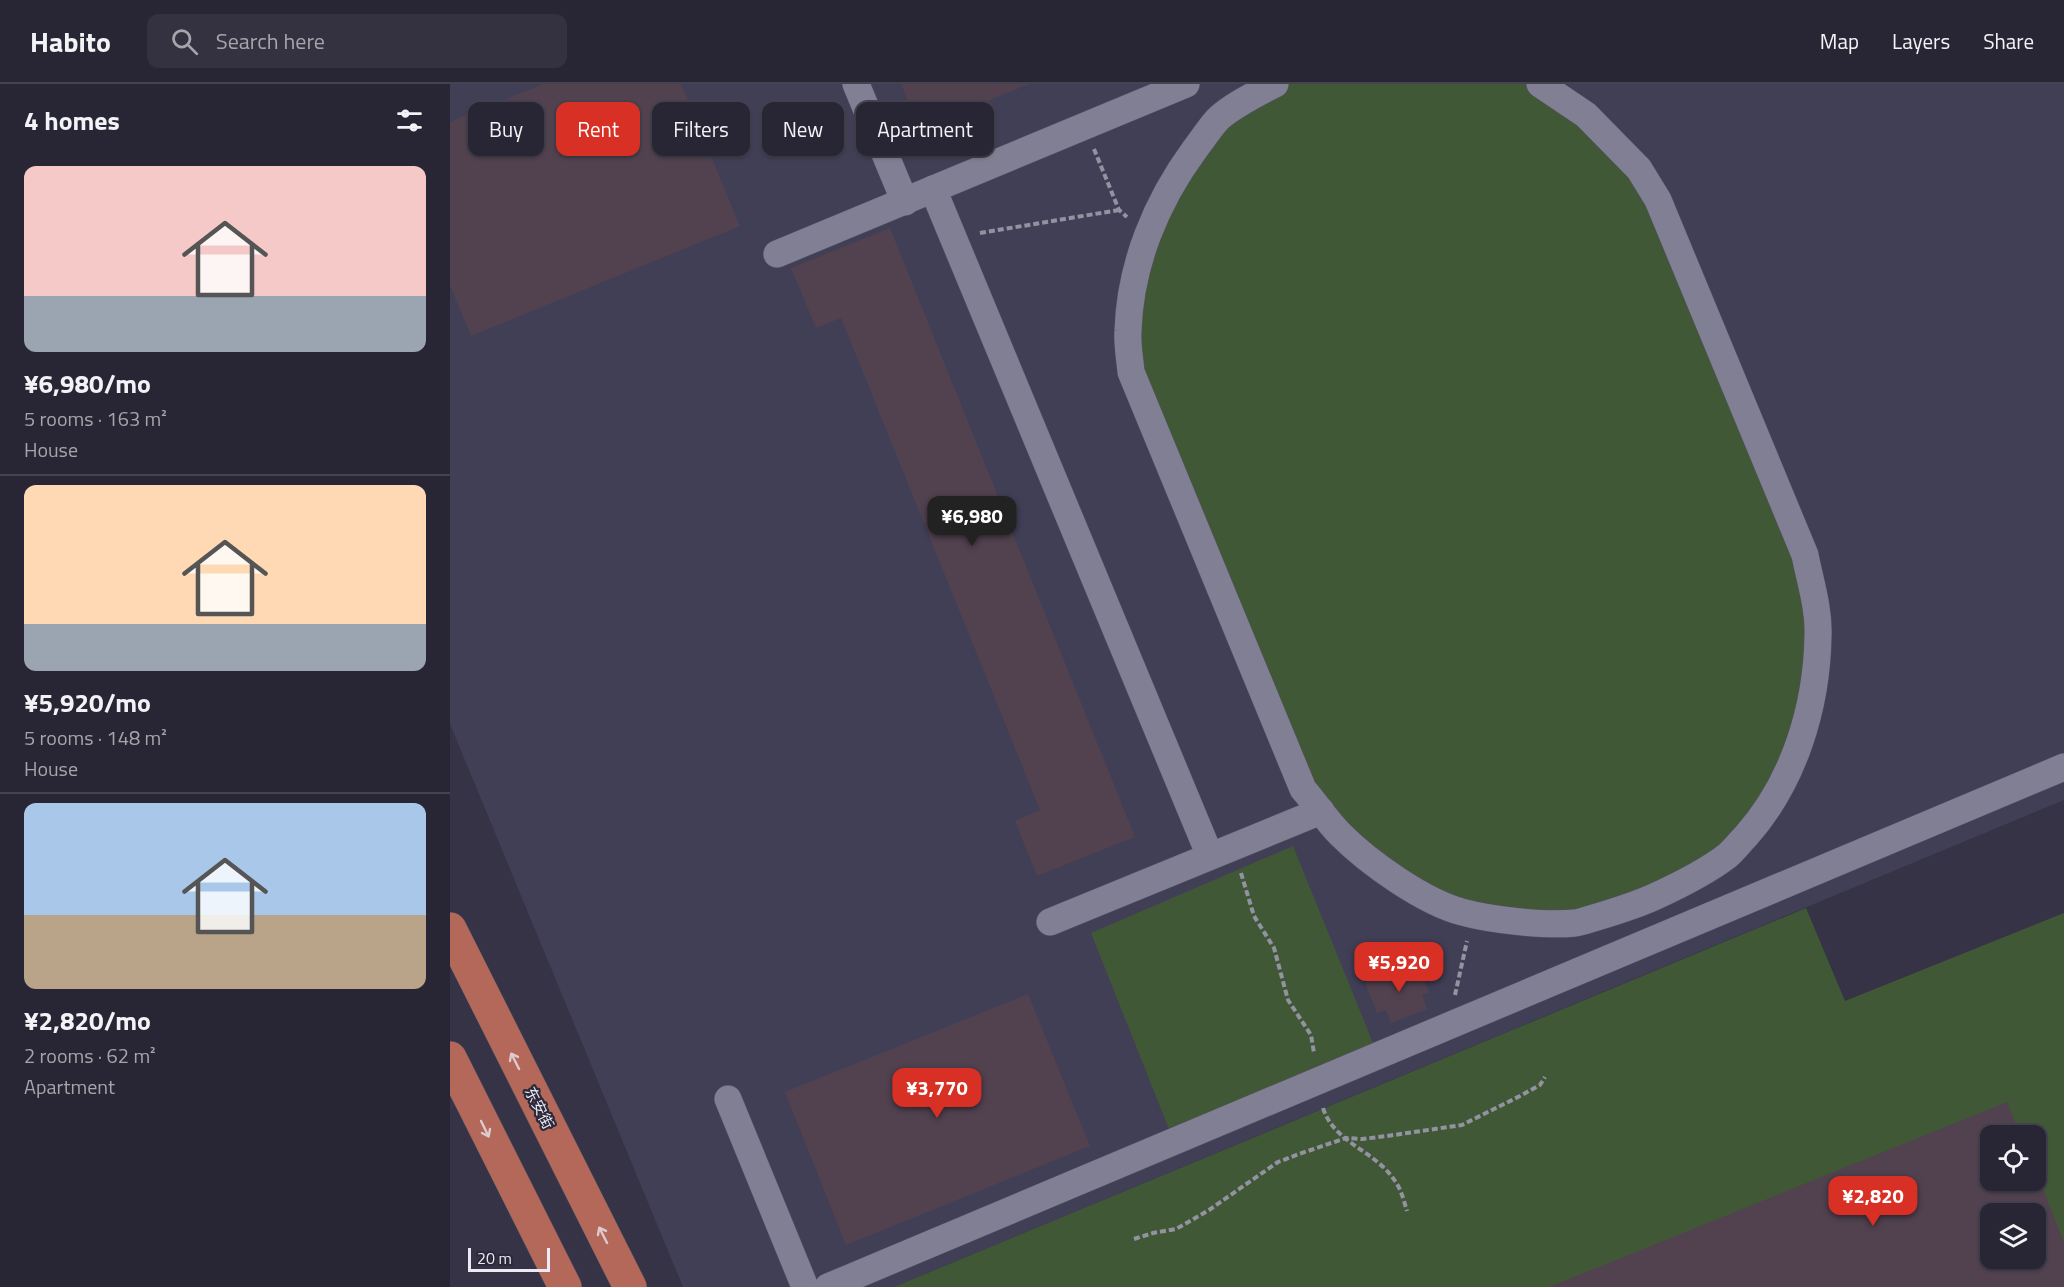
<!DOCTYPE html>
<html lang="en">
<head>
<meta charset="utf-8">
<style>
  body { margin:0; font-family:"Titillium Web","Noto Sans SC",sans-serif; background:#343240; color:#f1f3f6; height:100vh; display:flex; flex-direction:column; font-size:22px; white-space:nowrap }
  * { box-sizing:border-box; margin:0 }
  p { font-size:20px; color:#a5a5ac }
  .icon { flex:none; width:33px; height:33px; fill:none; stroke:currentColor; stroke-width:2; stroke-linecap:round; stroke-linejoin:round }
  .map { position:relative; flex:1; overflow:hidden }
  .panel { display:flex; flex-direction:column; background:#282634; width:450px }
  .panel>* { flex:none }
  .guide { position:absolute; left:18px; top:18px; width:570px; height:54px; display:flex; gap:12px }
  .fabs { position:absolute; left:1530px; top:1041px; display:grid; gap:12px }
  .fabs a { display:grid; place-items:center; width:66px; height:66px; border-radius:12px; background:#282634; box-shadow:0 2px 4px #0004,0 0 0 2px #44434f; font-size:30px }
  .scale { position:absolute; left:18px; bottom:15px; width:82px; box-sizing:border-box; padding-left:6px; border:3px solid #ebeaf5; border-top:0; font-size:16px; line-height:21px; white-space:nowrap; color:#ebeaf5; -webkit-text-stroke:4px #2b293a; paint-order:stroke }
  .price { position:absolute; translate:-50% -51px; padding:0 14px; border-radius:12px; background:#d93025; color:#fff; font-size:20px; line-height:39px; filter:drop-shadow(0 2px 3px #0008) }
  .price::after { content:''; position:absolute; left:50%; top:36px; width:18px; height:14px; margin-left:-9px; background:inherit; clip-path:polygon(0 0,100% 0,50% 100%) }
  .price.on { background:#222; color:#fff }
  ul { padding:0; list-style:none }
  li { display:grid; align-content:center; gap:12px; height:318px; padding:0 24px }
  li+li { border-top:2px solid #44434f }
  li span { display:grid; place-items:center; height:186px; border-radius:12px; color:#555 }
  li>.icon { margin-inline-start:auto }
  span .icon { width:108px; height:108px; fill:#fffc; stroke-width:1 }
  li b { font-size:26px }
  h2 { display:flex; justify-content:space-between; align-items:center; height:72px; padding:0 24px; font-size:26px }
  .chip { padding:0 21px; border-radius:12px; background:#282634; box-shadow:0 2px 4px #0004,0 0 0 2px #44434f; font-size:21px; line-height:54px }
  .chip.on { background:#d93025; color:#fff }
  header { display:flex; align-items:center; gap:36px; box-sizing:border-box; height:84px; padding:0 30px; background:#282634; border-bottom:2px solid #44434f }
  header strong { font-size:28px }
  nav { display:flex; gap:33px; margin-inline-start:auto; font-size:21px }
  .search { width:420px; height:54px; background:#343240; display:flex; align-items:center; gap:15px; box-sizing:border-box; padding:0 21px; border-radius:12px; color:#a5a5ac; font-size:22px }
  main { display:flex; flex:1; min-height:0 }
  .map>svg:first-child { display:block }
  .built { fill:#413f56 }
  .green { fill:#415837; fill-rule:evenodd }
  .building { fill:#524250; fill-rule:evenodd }
  .lines { fill:none; stroke-linecap:round; stroke-linejoin:round }
  .street-casing { stroke:#535160; stroke-width:28 }
  .primary-casing { stroke:#535160; stroke-width:34 }
  .path { stroke:#9392a0; stroke-width:4; stroke-dasharray:6 3; stroke-linecap:butt }
  .street { stroke:#817f94; stroke-width:27 }
  .primary { stroke:#b3685a; stroke-width:33 }
  .oneway { stroke:#ddcace }
  .labels { text-anchor:middle; stroke-width:4.5; stroke-linejoin:round; paint-order:stroke }
  .street-label { font-size:15px; fill:#ebeaf5; stroke:#2b293a }
</style>
</head>
<body>
<header>
<strong>Habito</strong>
<div class="search"><svg class="icon" aria-label="search" viewBox="0 0 24 24"><circle cx="10" cy="10" r="6"/><path d="M15 15l6 6"/></svg>Search here</div>
<nav><a>Map</a><a>Layers</a><a>Share</a></nav>
</header>
<main>
<section class="panel">
<h2>4 homes<svg class="icon" aria-label="filters" viewBox="0 0 24 24"><path d="M4 7h16M4 17h16"/><circle cx="9" cy="7" r="2"/><circle cx="15" cy="17" r="2"/></svg></h2>
<ul>
<li><span style="background:linear-gradient(#f6c9c9 70%,#9aa5b1 0)"><svg class="icon" aria-label="home" viewBox="0 0 24 24"><path d="M3 11l9-7 9 7M6 9v11h12V9"/></svg></span><div><b>¥6,980/mo</b><p>5 rooms · 163 m²</p><p>House</p></div></li>
<li><span style="background:linear-gradient(#ffd9b3 75%,#9aa5b1 0)"><svg class="icon" aria-label="home" viewBox="0 0 24 24"><path d="M3 11l9-7 9 7M6 9v11h12V9"/></svg></span><div><b>¥5,920/mo</b><p>5 rooms · 148 m²</p><p>House</p></div></li>
<li><span style="background:linear-gradient(#a9c7e8 60%,#b9a48a 0)"><svg class="icon" aria-label="home" viewBox="0 0 24 24"><path d="M3 11l9-7 9 7M6 9v11h12V9"/></svg></span><div><b>¥2,820/mo</b><p>2 rooms · 62 m²</p><p>Apartment</p></div></li>
</ul>
</section>
<div class="map">
<svg width="1614" height="1203" viewBox="0 0 1614 1203">
  <rect width="100%" height="100%" fill="#353345"/>
  <polygon class="built" points="0,0 1614,0 1614,716 444,1203 233,1203 0,640"/>
  <g class="green">
    <polygon points="826,0 1090,0 1189,85 1355,471 1360,625 1279,771 1126,839 980,814 853,705 678,248 734,80"/>
    <polygon points="843,762 923,959 719,1045 641,849"/>
    <path d="M1356 824 1395 917 1614 829V1203H444ZM1540 1052H1586V1096H1540ZM1540 1130H1586V1174H1540Z"/>
  </g>
  <g class="building">
    <polygon points="93,0 231,0 290,142 21,252 0,201 0,38"/>
    <polygon points="451,0 579,0 470,45"/>
    <polygon points="440,144 685,753 587,792 565,737 590,726 391,234 366,244 341,184"/>
    <polygon points="967,878 979,908 972,911 977,925 941,939 936,926 927,929 915,899"/>
    <polygon points="578,910 640,1062 396,1161 335,1008"/>
    <path d="M1557 1018 1571 1052H1540V1096H1586V1087L1614 1158V1203H1099ZM1540 1130H1586V1174H1540Z"/>
  </g>
  <g class="lines">
    <g class="street-casing">
      <g id="street">
        <polyline points="406,0 455,118"/>
        <path d="M825 0C808 9 781 22 767 36 759 45 752 56 745 65 706 118 680 181 678 247 677 261 680 275 681 288L853 705C866 720 877 737 891 751 919 779 974 818 1012 828 1041 836 1095 842 1125 839 1132 838 1140 835 1147 833 1167 827 1187 821 1206 812 1230 801 1256 788 1277 772 1284 766 1290 758 1296 752 1344 698 1367 623 1368 551 1369 524 1360 497 1355 471L1208 116 1189 85 1136 31 1090 0"/>
        <polyline points="483,105 760,772"/>
        <polyline points="327,170 736,0"/>
        <polyline points="600,838 871,727"/>
        <polyline points="278,1015 355,1203"/>
        <polyline points="378,1203 1614,683"/>
      </g>
    </g>
    <g class="primary-casing">
      <g id="primary">
        <polyline points="0,845 180,1203"/>
        <polyline points="0,974 115,1203"/>
      </g>
    </g>
    <g class="path">
      <polyline points="644,65 669,126 677,133"/>
      <polyline points="530,149 669,126"/>
      <polyline points="791,789 804,832 824,864 838,916 861,951 864,969"/>
      <polyline points="1005,911 1017,857"/>
      <path d="M873 1024C884 1059 926 1067 945 1097 951 1105 954 1117 957 1127"/>
      <polyline points="684,1155 703,1149 726,1145 759,1126 828,1078 849,1070 896,1054 912,1055 937,1052 1012,1041 1070,1012 1090,1001 1095,993"/>
    </g>
    <use href="#street" class="street"/>
    <use href="#primary" class="primary"/>
  </g>
  <defs><path id="oneway-shaft" d="M-6 0H5M1.5-3L5.5 0L1.5 3" fill="none" stroke-width="1.6" stroke-linecap="round" stroke-linejoin="round" transform="scale(1.5)"/></defs>
  <g class="oneway">
    <use href="#oneway-shaft" transform="translate(65 977) rotate(-117)"/>
    <use href="#oneway-shaft" transform="translate(35 1045) rotate(64)"/>
    <use href="#oneway-shaft" transform="translate(153 1151) rotate(-117)"/>
  </g>
  <g class="labels">
    <g class="street-label">
      <text transform="translate(89 1024) rotate(63)" y="5">东安街</text>
    </g>
  </g>
</svg>
<div class="fabs">
<a><svg class="icon" aria-label="locate" viewBox="0 0 24 24"><circle cx="12" cy="12" r="6"/><path d="M12 2v4M12 18v4M2 12h4M18 12h4"/></svg></a>
<a><svg class="icon" aria-label="layers" viewBox="0 0 24 24"><path d="M12 4l9 5-9 5-9-5zM3 14l9 5 9-5"/></svg></a>
</div>
<div class="scale">20 m</div>
<b class="price on" style="left:522px;top:463px">¥6,980</b>
<b class="price" style="left:949px;top:909px">¥5,920</b>
<b class="price" style="left:487px;top:1035px">¥3,770</b>
<b class="price" style="left:1423px;top:1143px">¥2,820</b>
<div class="guide">
<a class="chip">Buy</a>
<a class="chip on">Rent</a>
<a class="chip">Filters</a>
<a class="chip">New</a>
<a class="chip">Apartment</a>
</div>
</div>
</main>
</body>
</html>
